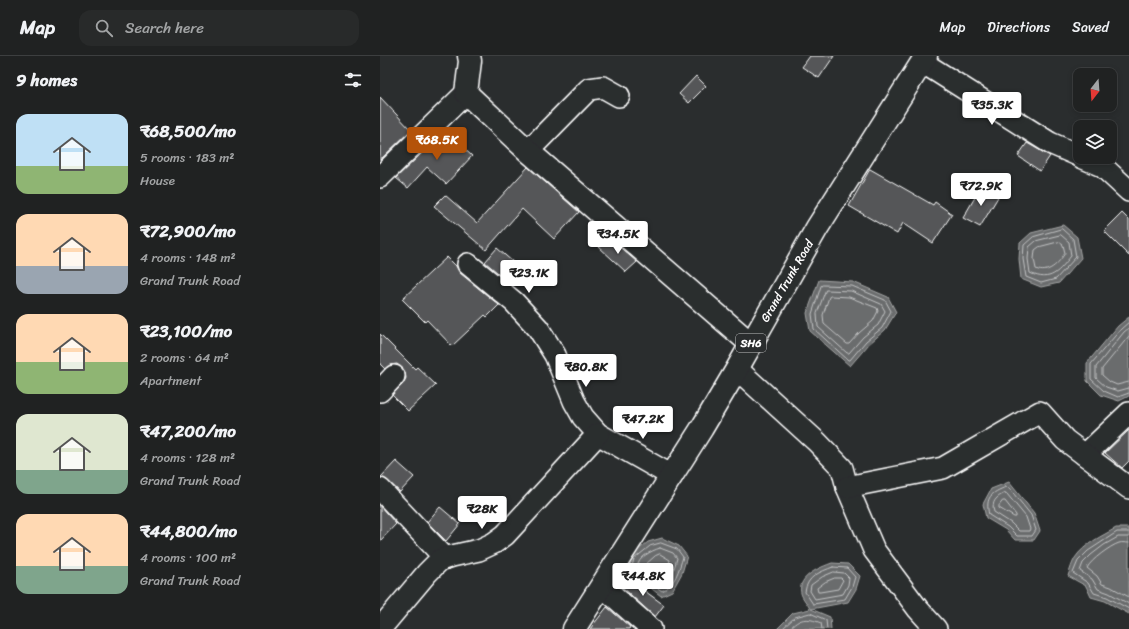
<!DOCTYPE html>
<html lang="en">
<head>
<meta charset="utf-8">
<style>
  body { margin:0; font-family:Sriracha,sans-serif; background:#282a2a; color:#f1f3f6; height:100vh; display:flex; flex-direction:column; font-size:15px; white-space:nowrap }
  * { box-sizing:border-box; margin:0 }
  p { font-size:13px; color:#a2a4a5 }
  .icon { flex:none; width:22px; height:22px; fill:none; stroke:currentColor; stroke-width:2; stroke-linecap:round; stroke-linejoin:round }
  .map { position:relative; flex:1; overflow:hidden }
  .details { display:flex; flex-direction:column; background:#202222; width:380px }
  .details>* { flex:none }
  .needle { width:26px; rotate:197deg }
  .controls { position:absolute; left:693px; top:12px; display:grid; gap:8px }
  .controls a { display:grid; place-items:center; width:44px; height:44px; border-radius:8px; background:#202222; box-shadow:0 2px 6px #0003,0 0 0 1px #3d3f40; font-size:20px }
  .price { position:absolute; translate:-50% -34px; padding:0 9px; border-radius:4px; background:#fff; color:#222; font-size:13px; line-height:26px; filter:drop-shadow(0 1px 2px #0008) }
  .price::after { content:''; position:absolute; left:50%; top:24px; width:12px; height:9px; margin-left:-6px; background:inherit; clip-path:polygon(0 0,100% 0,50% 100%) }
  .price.active { background:#b45309; color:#fff }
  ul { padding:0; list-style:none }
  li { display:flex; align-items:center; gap:12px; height:100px; padding:0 16px }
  li span { display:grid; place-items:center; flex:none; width:112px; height:80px; border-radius:12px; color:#555 }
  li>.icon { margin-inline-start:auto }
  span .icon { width:48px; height:48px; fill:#fffc; stroke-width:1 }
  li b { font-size:17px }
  h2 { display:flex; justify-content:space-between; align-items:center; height:48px; padding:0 16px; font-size:17px }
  header { display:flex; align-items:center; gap:24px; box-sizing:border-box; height:56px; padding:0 20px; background:#202222; border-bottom:1px solid #3d3f40 }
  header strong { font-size:19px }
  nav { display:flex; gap:22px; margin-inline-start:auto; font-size:14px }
  .search { width:280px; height:36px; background:#282a2a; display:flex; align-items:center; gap:10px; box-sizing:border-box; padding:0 14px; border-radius:12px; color:#a2a4a5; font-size:15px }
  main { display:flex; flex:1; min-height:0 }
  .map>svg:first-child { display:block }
  .water { fill:#6a6c6d; stroke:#a6a7a7 }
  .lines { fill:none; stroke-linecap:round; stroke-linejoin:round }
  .shore { stroke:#c3c4c5; stroke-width:1 }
  .building { fill:#555758; stroke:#fff }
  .minor-casing { stroke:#fff; stroke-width:24 }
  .tertiary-casing { stroke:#fff; stroke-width:25 }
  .primary-casing { stroke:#fff; stroke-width:25 }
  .minor { stroke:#2a2d2e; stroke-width:21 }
  .tertiary { stroke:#2a2d2e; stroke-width:22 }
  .primary { stroke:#2a2d2e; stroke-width:22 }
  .labels { text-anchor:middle; stroke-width:3; stroke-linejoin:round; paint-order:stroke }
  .shield { fill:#2a2d2e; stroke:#bfc0c0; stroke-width:1 }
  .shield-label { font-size:11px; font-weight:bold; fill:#fff }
  .street-label { font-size:12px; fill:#fff; stroke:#2a2d2e }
</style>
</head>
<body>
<header>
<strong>Map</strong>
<div class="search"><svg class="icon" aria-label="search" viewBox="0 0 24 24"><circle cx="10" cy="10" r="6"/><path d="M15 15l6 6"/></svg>Search here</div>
<nav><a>Map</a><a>Directions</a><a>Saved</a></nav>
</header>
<main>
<section class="details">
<h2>9 homes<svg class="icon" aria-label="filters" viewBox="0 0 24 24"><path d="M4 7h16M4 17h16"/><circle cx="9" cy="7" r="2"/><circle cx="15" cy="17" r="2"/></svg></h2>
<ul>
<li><span style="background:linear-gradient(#bfe0f5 65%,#8fb573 0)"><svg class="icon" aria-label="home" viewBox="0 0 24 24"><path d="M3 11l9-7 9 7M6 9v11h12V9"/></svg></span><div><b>₹68,500/mo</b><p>5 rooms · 183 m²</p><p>House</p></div></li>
<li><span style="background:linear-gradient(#ffd9b3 65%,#9aa5b1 0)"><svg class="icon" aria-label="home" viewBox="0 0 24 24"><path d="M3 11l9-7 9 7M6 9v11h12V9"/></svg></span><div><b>₹72,900/mo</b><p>4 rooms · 148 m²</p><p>Grand Trunk Road</p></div></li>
<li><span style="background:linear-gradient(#ffd9b3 60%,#8fb573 0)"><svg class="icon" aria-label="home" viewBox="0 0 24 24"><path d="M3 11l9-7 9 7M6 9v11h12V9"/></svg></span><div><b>₹23,100/mo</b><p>2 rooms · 64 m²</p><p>Apartment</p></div></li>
<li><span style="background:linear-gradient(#dfe7d0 70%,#7fa58c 0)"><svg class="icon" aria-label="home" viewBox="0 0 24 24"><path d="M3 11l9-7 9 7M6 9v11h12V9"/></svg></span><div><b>₹47,200/mo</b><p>4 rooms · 128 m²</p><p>Grand Trunk Road</p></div></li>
<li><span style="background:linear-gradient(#ffd9b3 65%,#7fa58c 0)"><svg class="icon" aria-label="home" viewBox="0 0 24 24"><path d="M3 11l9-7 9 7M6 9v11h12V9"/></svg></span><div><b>₹44,800/mo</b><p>4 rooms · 100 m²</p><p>Grand Trunk Road</p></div></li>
</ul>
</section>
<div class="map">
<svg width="749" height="573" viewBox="0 0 749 573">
  <rect width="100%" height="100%" fill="#2a2d2e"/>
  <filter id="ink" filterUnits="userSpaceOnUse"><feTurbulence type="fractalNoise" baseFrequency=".025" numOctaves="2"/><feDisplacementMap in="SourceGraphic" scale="8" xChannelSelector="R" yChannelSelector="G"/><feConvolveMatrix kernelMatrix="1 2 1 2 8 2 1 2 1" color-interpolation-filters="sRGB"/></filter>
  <g filter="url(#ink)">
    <g class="water">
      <polygon points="683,169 697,181 701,202 679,227 661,231 641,223 639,203 640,187 651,177"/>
      <polygon points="439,224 473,226 508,241 516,256 505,274 489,288 470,310 430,275 427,257"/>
      <polygon points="749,261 749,340 739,345 721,339 707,325 707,307 738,270"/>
      <polygon points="629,426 654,457 660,475 654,484 635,484 626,474 606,462 603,448 611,433"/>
      <path d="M736 472H749V558L725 545 711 541 706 530 688 520C690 514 692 507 695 502 704 488 722 480 736 472Z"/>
      <polygon points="282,482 299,490 307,500 302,517 292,535 281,540 263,526 247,518 249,501 268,486"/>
      <path d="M452 507 468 508 480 520 476 533 468 546 431 553 450 561 451 573H397L413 557 430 553C428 548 422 542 421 537 417 520 441 511 452 507Z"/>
    </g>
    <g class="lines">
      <g class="shore">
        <polygon points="682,173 693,183 696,201 676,223 661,227 646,221 643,203 644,189 653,181"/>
        <path d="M681 179 689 186 691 200C679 215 671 227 650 217L648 203 649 191 656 185Z"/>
        <path d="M679 186 683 189 685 197C679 207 668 219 656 213L654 203 655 194 659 191Z"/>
        <polygon points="443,229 472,230 505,244 511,255 502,272 486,285 470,304 468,304 434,273 432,258 441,230"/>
        <polygon points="446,234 471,235 501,248 505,255 498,269 483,281 469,297 467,297 438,271 437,258"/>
        <polygon points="451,240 469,241 497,252 498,255 493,265 479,277 469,288 467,288 444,268 443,259 449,241"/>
        <polyline points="749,266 741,273 711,308 711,323 724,335 738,341 749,337"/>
        <polyline points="749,272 744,276 716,311 716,322 726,331 738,335 749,332"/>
        <polyline points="749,280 722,313 722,319 730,326 737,329 749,326"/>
        <path d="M626 431 629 432 651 459 656 474 652 480H637L628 471 609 459C605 441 611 437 626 431Z"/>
        <path d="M625 437 627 438 646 461 650 473 649 475H639L631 467 614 456C611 446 616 441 625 437Z"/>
        <polygon points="623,445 625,445 636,459 636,461 634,461 619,452 619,450"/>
        <polyline points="749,476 737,476 708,495 698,505 693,517 708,527 714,537 727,541 749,553"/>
        <polyline points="749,481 738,481 724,489 711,499 703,507 700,515 712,523 718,533 729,537 749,548"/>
        <path d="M281 487 297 493 303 501C299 513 295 530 282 535L251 514 254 503 270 490Z"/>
        <path d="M749 487C746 487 742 486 739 487 730 490 711 504 707 512L717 520 722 528 731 531 749 541"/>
        <path d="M280 492 293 497 297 502C295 510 291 525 283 529L257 512C258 501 271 495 280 492Z"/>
        <polygon points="280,498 290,504 288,512 282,521 265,509 275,500"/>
        <path d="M453 511 467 512 475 521 472 531 465 543 433 548 425 536C427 520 440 516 453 511Z"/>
        <polygon points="454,516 464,517 469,522 468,529 463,538 435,543 430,535 431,529 442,521"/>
        <polygon points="455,522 461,522 463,524 458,533 440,536 438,536 437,532 445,526"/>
        <polyline points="402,573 415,561 430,557 446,564 447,573"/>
        <path d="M409 573C420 562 426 561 441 567L442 573"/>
      </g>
    </g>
    <g class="building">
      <polygon points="430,0 454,0 439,22 422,11"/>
      <polygon points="316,20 326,30 309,47 299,38"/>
      <polygon points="0,41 31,74 0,104"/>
      <polygon points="65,75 92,100 66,128 47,111 28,132 16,122"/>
      <polygon points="647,87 670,100 660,115 638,100"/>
      <polygon points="148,111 199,156 174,183 142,153 106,194 54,150 65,139 97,167"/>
      <polygon points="490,113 553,149 555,146 572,158 553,187 523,167 517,178 469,150"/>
      <polygon points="601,131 618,141 600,171 583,162"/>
      <polygon points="742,157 749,164 749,200 724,175"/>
      <polygon points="228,181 257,206 246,216 219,191"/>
      <polygon points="117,192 142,214 130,227 105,206"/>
      <polygon points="67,201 76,210 80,217 119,249 107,261 105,259 72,290 47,264 45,266 22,243"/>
      <polygon points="0,278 35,313 37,311 56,329 28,355 12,339 23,328 26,322 25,316 22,312 17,308 10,309 5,313 0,308"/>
      <polygon points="749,374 749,405 742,412 725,397"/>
      <polygon points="16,405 34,421 20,436 8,425 1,421"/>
      <polygon points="0,450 16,468 0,485"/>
      <polygon points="60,451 80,468 66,485 47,466"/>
      <polygon points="247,522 284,549 275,561 241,530"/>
      <polygon points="227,551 250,571 249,573 210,573"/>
    </g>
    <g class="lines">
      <g class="minor-casing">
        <g id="minor">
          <polyline points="542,6 670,87 700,100"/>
          <polyline points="148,95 204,38 209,33 223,31 239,40"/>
          <polyline points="701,101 722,110 749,135"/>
          <polyline points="0,121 86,37"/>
          <polyline points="88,208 134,246 158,272 175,299 194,345 203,361 218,378 292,420"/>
          <polyline points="357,313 437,386 462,412 467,431 494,494 538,553 556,573"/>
          <polyline points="0,335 14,320"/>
          <polyline points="705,399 749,357"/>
          <polyline points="467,431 563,412 660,356 685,384 749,432"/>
          <polyline points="0,433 65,502"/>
          <polyline points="222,530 271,573"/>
          <polyline points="0,573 47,517 60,504 72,500 99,494 114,487 125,479 218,378"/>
        </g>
      </g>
      <g class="tertiary-casing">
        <polyline id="tertiary" points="89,0 90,5 86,37 148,95 371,288"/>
      </g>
      <g class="primary-casing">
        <polyline id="primary" points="194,573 322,372 357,313 437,172 546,0"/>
      </g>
      <use href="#minor" class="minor"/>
      <use href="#tertiary" class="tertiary"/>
      <use href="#primary" class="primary"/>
    </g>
  </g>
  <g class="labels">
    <rect class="shield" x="356" y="278" width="30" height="18" rx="3"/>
    <g class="shield-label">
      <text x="371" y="291">SH6</text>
    </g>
    <g class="street-label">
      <text transform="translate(407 225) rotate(-60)" y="4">Grand Trunk Road</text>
    </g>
  </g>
</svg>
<div class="controls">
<a><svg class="needle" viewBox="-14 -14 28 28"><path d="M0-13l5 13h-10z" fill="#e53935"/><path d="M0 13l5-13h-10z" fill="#a2a4a5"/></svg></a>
<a><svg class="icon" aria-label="layers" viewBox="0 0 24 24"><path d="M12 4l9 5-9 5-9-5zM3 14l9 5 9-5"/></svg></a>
</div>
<b class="price" style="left:612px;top:70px">₹35.3K</b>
<b class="price active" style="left:57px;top:105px">₹68.5K</b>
<b class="price" style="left:601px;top:151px">₹72.9K</b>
<b class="price" style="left:238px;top:199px">₹34.5K</b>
<b class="price" style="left:149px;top:238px">₹23.1K</b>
<b class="price" style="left:206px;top:332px">₹80.8K</b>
<b class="price" style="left:263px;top:384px">₹47.2K</b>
<b class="price" style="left:102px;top:474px">₹28K</b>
<b class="price" style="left:263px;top:541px">₹44.8K</b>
</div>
</main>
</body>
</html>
